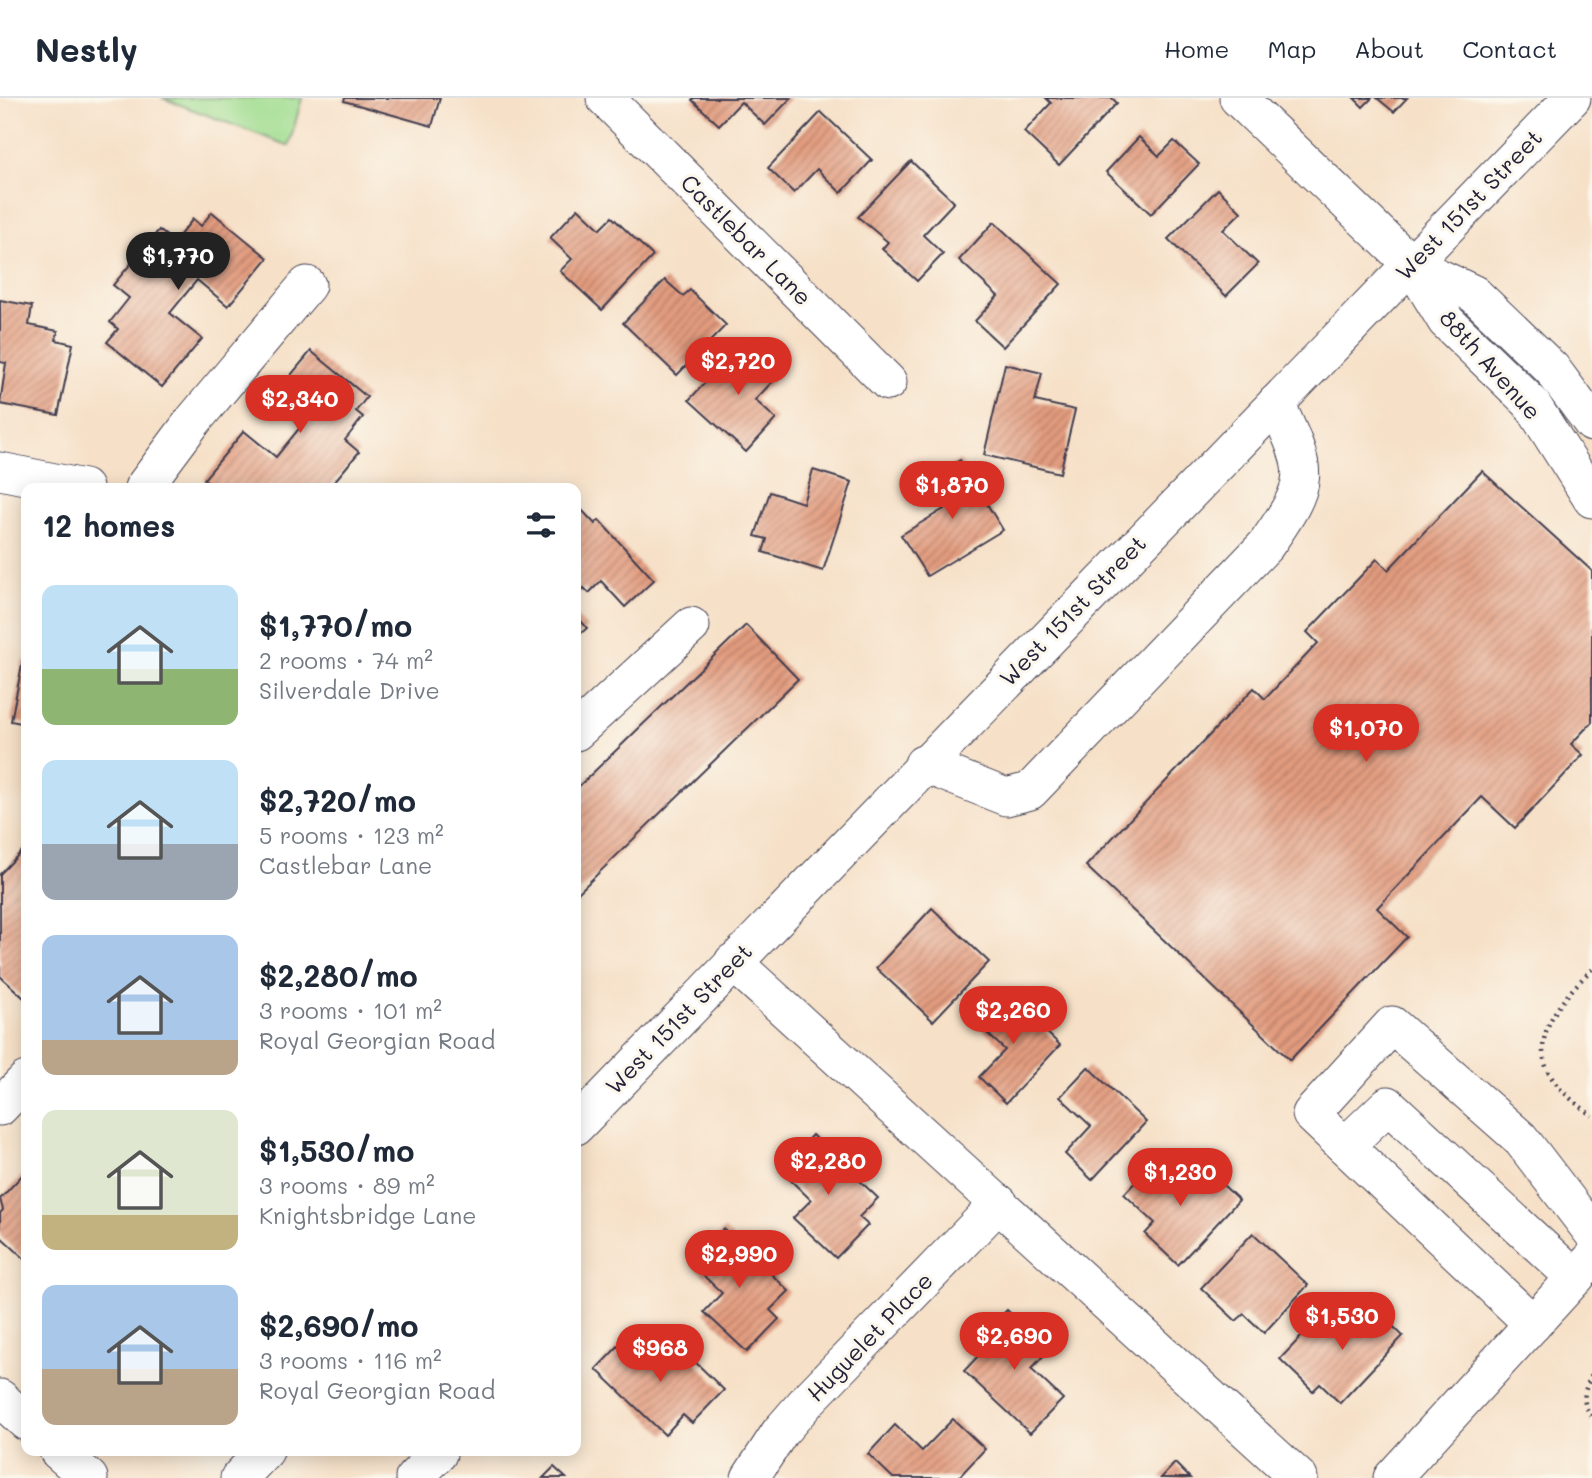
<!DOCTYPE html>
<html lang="en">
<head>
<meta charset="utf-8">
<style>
  body { margin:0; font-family:Mali,sans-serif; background:#f2f2f3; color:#1f2937; height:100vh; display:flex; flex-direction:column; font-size:26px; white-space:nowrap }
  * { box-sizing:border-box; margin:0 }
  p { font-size:23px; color:#747a83 }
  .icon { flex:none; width:38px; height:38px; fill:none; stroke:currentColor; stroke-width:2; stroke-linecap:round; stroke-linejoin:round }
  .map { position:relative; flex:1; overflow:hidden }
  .sheet { position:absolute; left:21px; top:385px; width:560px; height:973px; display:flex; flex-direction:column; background:#fff; border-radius:14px; box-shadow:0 4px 18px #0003 }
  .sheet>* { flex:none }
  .price { position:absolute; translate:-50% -60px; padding:0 16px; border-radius:24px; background:#d93025; color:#fff; font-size:23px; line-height:46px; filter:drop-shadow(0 2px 4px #0008) }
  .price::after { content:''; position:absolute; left:50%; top:42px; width:21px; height:16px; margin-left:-10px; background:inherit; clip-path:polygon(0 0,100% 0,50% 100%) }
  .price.selected { background:#222; color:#fff }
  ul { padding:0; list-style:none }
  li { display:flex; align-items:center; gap:21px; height:175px; padding:0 21px }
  li span { display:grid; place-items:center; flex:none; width:196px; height:140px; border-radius:14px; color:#555 }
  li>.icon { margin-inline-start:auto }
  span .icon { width:84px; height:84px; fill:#fffc; stroke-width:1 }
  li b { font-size:30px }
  h2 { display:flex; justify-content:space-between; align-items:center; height:84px; padding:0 21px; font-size:30px }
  header { display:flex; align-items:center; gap:42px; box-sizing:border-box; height:98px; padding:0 35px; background:#fff; border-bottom:2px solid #e0e1e3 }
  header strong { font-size:33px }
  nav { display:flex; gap:38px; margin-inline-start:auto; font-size:24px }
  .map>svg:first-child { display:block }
  .park { fill:#a1dd91; stroke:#628066; stroke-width:2 }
  .building { fill:url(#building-hatch) }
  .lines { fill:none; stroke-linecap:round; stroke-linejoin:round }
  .minor-casing { stroke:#423e50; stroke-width:39 }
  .path { stroke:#423e50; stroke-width:4.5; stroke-dasharray:2 5; stroke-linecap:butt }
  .minor { stroke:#fff; stroke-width:37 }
  .labels { text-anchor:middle; stroke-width:6; stroke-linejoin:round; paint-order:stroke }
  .street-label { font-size:23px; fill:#22223b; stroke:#fbf7ec }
</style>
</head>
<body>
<header>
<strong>Nestly</strong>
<nav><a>Home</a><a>Map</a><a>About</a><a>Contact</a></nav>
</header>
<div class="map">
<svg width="1592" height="1380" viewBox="0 0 1592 1380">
  <defs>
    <pattern id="building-hatch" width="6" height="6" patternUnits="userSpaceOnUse" patternTransform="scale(1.75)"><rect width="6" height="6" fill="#e29b7e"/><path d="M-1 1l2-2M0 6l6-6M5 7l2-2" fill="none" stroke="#b77e68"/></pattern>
  </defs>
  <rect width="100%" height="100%" fill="#fbf7ec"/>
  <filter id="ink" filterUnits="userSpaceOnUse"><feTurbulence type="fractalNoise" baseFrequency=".0143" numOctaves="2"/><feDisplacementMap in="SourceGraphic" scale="14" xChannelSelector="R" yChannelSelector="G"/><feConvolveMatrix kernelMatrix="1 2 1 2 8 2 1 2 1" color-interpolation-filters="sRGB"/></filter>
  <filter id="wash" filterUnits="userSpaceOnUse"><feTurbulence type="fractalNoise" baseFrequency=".00686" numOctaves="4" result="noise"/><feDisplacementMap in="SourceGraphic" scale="28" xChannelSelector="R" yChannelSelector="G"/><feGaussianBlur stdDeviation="1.57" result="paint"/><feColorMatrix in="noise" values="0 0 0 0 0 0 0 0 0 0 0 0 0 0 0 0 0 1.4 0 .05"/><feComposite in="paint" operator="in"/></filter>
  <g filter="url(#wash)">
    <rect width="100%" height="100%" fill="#f6e0c7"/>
    <polygon class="park" points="162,0 302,0 289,48"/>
    <g id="blocks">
      <g class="building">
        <polygon points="345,0 440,0 432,28 344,3"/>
        <polygon points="694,0 791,0 765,27 741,4 719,27 692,2"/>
        <polygon points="1046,0 1112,0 1117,5 1059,67 1024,34 1051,5"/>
        <polygon points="1354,0 1372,0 1363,9"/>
        <polygon points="1377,0 1407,0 1394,14"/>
        <polygon points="821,14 872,62 841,95 817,71 794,95 768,70"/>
        <polygon points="1139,39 1159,58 1174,43 1199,66 1151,116 1106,74"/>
        <polygon points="911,63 954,104 923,137 943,156 917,183 882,151 888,144 858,119"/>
        <polygon points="1218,91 1241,114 1223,132 1258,166 1226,198 1168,141"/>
        <polygon points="578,110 600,131 612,119 653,158 602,212 560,173 572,161 550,140"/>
        <polygon points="212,114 268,160 228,208 197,182 170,215 202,241 162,289 107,244 118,231 110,224 129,200 113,187 159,132 174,144 193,121 201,128"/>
        <polygon points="994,124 1061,186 1003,249 975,223 998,198 959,162"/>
        <polygon points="665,182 683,198 690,192 726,227 677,277 623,225"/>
        <polygon points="0,202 32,208 29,227 58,233 56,242 73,246 58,317 0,306 6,265 0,264"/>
        <polygon points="742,245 778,278 755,302 776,321 746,354 689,302"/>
        <polygon points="311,253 367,299 356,313 363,319 345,342 359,354 329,390 216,390 204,381 244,333 276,359 302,327 271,301"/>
        <polygon points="1005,266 1042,275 1035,303 1075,312 1060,375 984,357"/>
        <polygon points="960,362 1003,432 927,478 901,437 944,411 927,382"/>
        <polygon points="813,372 852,384 823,473 763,454 767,441 755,438 770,394 803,405"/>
        <polygon points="1482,373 1592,473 1592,624 1571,646 1583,657 1515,730 1482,699 1377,810 1407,839 1290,962 1086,768 1254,590 1265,601 1318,545 1307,534 1377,461 1388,472"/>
        <polygon points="580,410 595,426 599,422 654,482 625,509 601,483 589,495 584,490 576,498 576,414"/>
        <polygon points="576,517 587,530 576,540"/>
        <polygon points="746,527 798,581 576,797 576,691"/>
        <polygon points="23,562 26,562 26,626 11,623"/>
        <polygon points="26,749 26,898 24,900 0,878 0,776"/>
        <polygon points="932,810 989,864 933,923 876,870"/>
        <polygon points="1002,892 1060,947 1006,1005 979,979 1005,952 973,922"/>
        <polygon points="1088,969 1146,1024 1092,1082 1065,1056 1091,1028 1060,999"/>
        <polygon points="812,1037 878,1100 859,1119 868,1127 836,1160 793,1120 811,1102 780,1072"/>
        <polygon points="1157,1061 1188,1090 1206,1071 1239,1102 1178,1167 1145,1136 1155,1125 1124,1096"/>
        <polygon points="26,1073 26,1162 0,1138 0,1115 3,1112 0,1101"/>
        <polygon points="724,1131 789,1193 770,1212 779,1221 747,1254 704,1214 722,1195 690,1165"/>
        <polygon points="1253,1135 1308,1187 1264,1235 1244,1216 1236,1223 1201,1190"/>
        <polygon points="1367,1203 1403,1238 1340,1305 1320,1286 1313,1293 1280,1261 1320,1219 1336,1235"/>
        <polygon points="1007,1212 1049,1252 1031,1271 1063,1301 1030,1335 964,1273 983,1253 975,1246"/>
        <polygon points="629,1237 664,1270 682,1251 724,1292 692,1325 683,1317 665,1337 596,1271"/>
        <polygon points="953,1321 985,1351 958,1380 893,1380 868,1356 895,1327 922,1353"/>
        <polygon points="1175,1365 1190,1380 1161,1380"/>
        <polygon points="554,1369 566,1380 543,1380"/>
      </g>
    </g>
  </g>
  <g filter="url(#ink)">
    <use href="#blocks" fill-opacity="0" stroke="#423e50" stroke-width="2"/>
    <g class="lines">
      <g class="minor-casing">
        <g id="minor">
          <polyline points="605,0 888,284"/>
          <polyline points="1238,0 1412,167 1446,223 1531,305 1592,401"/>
          <polyline points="1412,167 1474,196 1552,271 1592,325"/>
          <polyline points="0,373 84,390"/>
          <polyline points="143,390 193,323 307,187"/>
          <polyline points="576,634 691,528"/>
          <path d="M923 666 1006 699 1030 693 1266 447C1312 381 1309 377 1276 305"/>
          <polyline points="733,864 1299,1380"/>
          <polyline points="0,1009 26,982"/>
          <polyline points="576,1028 1572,0"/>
          <polyline points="1345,1048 1388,1007 1575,1180"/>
          <polyline points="1533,1226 1311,1016 1392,927 1520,1040 1592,1134"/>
          <polyline points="0,1300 26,1324"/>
          <polyline points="58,1353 89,1380"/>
          <polyline points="239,1380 265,1353"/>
          <polyline points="414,1380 438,1356"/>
          <polyline points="750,1380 780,1334 808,1302 999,1105"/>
          <polyline points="1392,1380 1592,1161"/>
        </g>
      </g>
      <g class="path">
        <path d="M1592 871C1565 898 1525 939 1552 980 1561 995 1579 1007 1592 1018"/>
        <path d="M1592 1277C1583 1293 1581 1305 1592 1319"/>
      </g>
      <use href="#minor" class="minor"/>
    </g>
  </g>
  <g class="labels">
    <g class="street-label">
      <text transform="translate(1469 107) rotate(-46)" y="8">West 151st Street</text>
      <text transform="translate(746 142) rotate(45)" y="8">Castlebar Lane</text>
      <text transform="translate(1490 267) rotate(48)" y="8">88th Avenue</text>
      <text transform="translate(1073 513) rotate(-46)" y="8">West 151st Street</text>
      <text transform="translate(679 921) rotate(-46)" y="8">West 151st Street</text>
      <text transform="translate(870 1239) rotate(-46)" y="8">Huguelet Place</text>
    </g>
  </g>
</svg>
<b class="price selected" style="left:178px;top:194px">$1,770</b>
<b class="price" style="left:738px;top:299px">$2,720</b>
<b class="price" style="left:300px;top:337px">$2,340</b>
<b class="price" style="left:952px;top:423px">$1,870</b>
<b class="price" style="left:1366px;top:666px">$1,070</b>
<b class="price" style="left:1013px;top:948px">$2,260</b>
<b class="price" style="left:828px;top:1099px">$2,280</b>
<b class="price" style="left:1180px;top:1110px">$1,230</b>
<b class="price" style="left:739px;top:1192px">$2,990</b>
<b class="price" style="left:1342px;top:1254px">$1,530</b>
<b class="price" style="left:1014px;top:1274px">$2,690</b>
<b class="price" style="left:660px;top:1286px">$968</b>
<section class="sheet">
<h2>12 homes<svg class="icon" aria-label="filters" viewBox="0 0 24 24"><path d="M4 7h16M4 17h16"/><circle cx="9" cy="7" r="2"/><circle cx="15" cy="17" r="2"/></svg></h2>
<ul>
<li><span style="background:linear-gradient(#bfe0f5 60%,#8fb573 0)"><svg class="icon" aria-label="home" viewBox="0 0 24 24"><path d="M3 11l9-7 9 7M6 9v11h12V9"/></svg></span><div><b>$1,770/mo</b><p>2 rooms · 74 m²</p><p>Silverdale Drive</p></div></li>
<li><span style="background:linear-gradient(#bfe0f5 60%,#9aa5b1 0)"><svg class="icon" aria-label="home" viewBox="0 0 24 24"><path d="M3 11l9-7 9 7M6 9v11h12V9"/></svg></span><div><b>$2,720/mo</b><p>5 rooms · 123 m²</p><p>Castlebar Lane</p></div></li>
<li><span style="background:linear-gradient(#a9c7e8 75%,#b9a48a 0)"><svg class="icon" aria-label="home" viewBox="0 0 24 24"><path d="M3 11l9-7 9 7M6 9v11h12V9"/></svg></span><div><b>$2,280/mo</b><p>3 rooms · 101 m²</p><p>Royal Georgian Road</p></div></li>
<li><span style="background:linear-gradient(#dfe7d0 75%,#c2b280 0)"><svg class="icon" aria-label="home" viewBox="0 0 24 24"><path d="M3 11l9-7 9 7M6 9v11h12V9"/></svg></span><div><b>$1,530/mo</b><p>3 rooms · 89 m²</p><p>Knightsbridge Lane</p></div></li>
<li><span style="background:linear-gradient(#a9c7e8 60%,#b9a48a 0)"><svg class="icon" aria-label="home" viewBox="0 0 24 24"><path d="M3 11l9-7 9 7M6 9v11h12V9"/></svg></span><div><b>$2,690/mo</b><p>3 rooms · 116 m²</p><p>Royal Georgian Road</p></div></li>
</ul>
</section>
</div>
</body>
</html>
